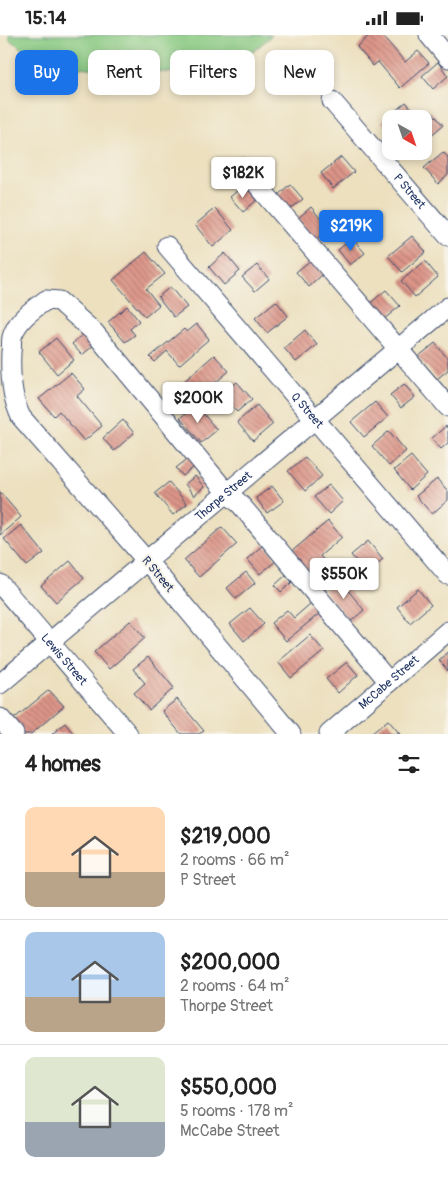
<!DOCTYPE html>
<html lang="en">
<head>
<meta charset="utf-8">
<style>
  body { margin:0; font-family:Pangolin,sans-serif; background:#f6f6f6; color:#222; height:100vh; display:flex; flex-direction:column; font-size:19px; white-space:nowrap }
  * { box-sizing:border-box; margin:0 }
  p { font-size:16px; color:#767676 }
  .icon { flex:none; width:28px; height:28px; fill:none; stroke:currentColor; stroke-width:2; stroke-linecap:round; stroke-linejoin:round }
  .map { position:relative; height:699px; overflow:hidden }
  .sheet { display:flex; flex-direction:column; background:#fff; flex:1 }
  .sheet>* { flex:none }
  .top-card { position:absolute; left:15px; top:15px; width:419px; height:45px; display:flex; gap:10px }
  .needle { width:32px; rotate:140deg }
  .fabs { position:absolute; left:382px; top:75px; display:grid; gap:10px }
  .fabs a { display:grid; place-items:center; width:50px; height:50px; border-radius:10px; background:#fff; box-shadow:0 2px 8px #0003; font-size:25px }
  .price { position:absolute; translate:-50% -42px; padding:0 11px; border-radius:5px; background:#fff; color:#222; font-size:16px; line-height:32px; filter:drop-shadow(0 1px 2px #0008) }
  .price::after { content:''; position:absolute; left:50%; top:30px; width:15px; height:11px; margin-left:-8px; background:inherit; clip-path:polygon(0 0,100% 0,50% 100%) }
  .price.current { background:#1a73e8; color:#fff }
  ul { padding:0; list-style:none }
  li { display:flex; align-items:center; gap:15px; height:125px; padding:0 25px }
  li+li { border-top:1px solid #e0e0e0 }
  li span { display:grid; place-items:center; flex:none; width:140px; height:100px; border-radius:10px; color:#555 }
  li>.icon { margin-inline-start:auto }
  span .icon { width:60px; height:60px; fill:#fffc; stroke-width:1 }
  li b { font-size:21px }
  h2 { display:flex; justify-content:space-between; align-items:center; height:60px; padding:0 25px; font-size:21px }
  .tag { padding:0 18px; border-radius:10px; background:#fff; box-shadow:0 2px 8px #0003; font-size:18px; line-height:45px }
  .tag.current { background:#1a73e8; color:#fff }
  .status { display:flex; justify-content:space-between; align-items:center; height:35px; padding:0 25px; background:#fff; direction:ltr }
  .status svg { height:14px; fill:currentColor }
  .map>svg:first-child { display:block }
  .pitch { fill:#87c981; stroke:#517c70 }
  .building { fill:url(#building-back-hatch) }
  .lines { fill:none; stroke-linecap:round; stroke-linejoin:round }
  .minor-casing { stroke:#3a4a6d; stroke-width:21 }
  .minor { stroke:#fff; stroke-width:19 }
  .labels { text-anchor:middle; stroke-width:4; stroke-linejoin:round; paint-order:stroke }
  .street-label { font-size:12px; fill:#1b2f5e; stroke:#f7f3e8 }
</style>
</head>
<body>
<div class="status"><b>15:14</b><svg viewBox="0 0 49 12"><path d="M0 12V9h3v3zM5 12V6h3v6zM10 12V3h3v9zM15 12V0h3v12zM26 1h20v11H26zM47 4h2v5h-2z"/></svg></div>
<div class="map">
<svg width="448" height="699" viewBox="0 0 448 699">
  <defs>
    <pattern id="building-back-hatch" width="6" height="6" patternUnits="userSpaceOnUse" patternTransform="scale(1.25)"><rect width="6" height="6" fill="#dd9588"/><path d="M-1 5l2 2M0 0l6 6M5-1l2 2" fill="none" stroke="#b27a72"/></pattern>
  </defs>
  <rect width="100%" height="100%" fill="#f7f3e8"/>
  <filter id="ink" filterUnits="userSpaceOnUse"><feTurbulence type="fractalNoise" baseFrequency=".02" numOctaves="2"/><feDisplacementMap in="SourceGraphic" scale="10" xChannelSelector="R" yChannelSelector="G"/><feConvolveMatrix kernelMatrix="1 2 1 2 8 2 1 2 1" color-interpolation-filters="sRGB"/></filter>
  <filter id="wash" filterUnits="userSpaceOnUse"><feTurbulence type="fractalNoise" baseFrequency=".0096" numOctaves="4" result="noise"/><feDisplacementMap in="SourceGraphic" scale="20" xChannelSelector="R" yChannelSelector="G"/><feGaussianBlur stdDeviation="1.12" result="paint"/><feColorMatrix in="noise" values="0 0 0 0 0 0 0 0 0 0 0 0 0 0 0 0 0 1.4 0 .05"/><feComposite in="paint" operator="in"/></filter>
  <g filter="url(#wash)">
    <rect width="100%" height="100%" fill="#ece0bf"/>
    <polygon class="pitch" points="8,0 272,0 245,24 205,39 97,34 43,28 10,5"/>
    <g id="blocks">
      <g class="building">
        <polygon points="370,0 382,0 405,27 418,16 429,28 400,53 378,27 373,31 357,12"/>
        <polygon points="438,27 448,41 433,54 422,41"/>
        <polygon points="406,67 420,84 391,84 391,98 382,87"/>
        <polygon points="431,76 443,90 428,103 425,99 424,100 424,83"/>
        <polygon points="443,117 448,122 448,140 438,149 424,133"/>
        <polygon points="341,122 354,137 333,154 321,138"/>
        <polygon points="290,149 303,164 288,176 276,162"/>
        <polygon points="244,150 257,165 243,177 230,162"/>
        <polygon points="311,172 329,194 315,205 297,184"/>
        <polygon points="215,173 233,195 213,212 195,190"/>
        <polygon points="371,173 381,184 370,194 359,183"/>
        <polygon points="412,201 426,217 402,237 388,221"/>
        <polygon points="352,203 365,218 350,230 338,215"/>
        <polygon points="146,217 165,239 146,254 159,270 145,282 113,245"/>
        <polygon points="225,218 240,236 224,250 209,232"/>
        <polygon points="311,225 323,239 309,252 296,237"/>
        <polygon points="425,226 438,242 415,262 401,246"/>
        <polygon points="257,230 269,244 255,256 242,242"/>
        <polygon points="170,252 187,272 174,282 158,262"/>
        <polygon points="386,255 400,271 383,285 369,269"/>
        <polygon points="276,266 288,281 267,298 255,283"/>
        <polygon points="127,271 139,286 130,294 135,300 125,307 108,287"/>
        <polygon points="197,289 209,304 179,330 167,316 155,327 150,322 184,294 187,297"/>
        <polygon points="305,295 317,310 296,327 284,313"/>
        <polygon points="83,299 93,311 82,320 72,309"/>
        <polygon points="56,303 74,325 57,339 39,317"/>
        <polygon points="435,308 448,324 448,335 437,344 418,322"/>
        <polygon points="214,320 229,336 187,372 173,356"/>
        <polygon points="71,338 85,354 77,361 102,391 84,406 59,376 54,381 39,364"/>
        <polygon points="237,347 252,364 237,377 223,359"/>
        <polygon points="404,349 415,362 401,373 390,360"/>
        <polygon points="375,367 388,382 364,402 351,387"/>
        <polygon points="196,370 217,395 201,408 180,383"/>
        <polygon points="257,370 273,389 253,406 237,387"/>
        <polygon points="123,385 134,398 114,416 103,403"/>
        <polygon points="446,391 448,394 448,408 441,414 432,403"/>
        <polygon points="389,396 406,416 389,431 372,411"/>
        <polygon points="191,421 198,429 183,441 176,433"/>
        <polygon points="411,421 427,440 410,455 394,435"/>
        <polygon points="305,422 322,441 305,456 288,436"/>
        <polygon points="195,441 204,452 194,461 185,449"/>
        <polygon points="437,444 448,456 448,465 432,479 416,461"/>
        <polygon points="169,447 187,469 173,480 155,458"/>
        <polygon points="329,450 343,466 329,479 314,462"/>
        <polygon points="272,451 284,466 267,478 256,463"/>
        <polygon points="0,457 21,482 0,500"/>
        <polygon points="328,486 342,502 320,521 330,532 315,545 291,517"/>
        <polygon points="21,490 44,518 27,531 4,504"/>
        <polygon points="222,492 237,509 199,542 184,525"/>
        <polygon points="368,506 383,524 366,538 351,520"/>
        <polygon points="264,509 277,525 260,539 247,524"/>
        <polygon points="70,526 84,543 56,567 41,551"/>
        <polygon points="246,537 255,548 236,564 227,553"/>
        <polygon points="286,540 292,547 281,557 275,550"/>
        <polygon points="338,543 364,575 350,587 324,555"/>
        <polygon points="418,554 431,570 410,588 397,572"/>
        <polygon points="311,568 320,578 286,606 271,588 287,575 294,583"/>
        <polygon points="250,573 264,589 244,606 230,589"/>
        <polygon points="130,586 145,603 109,634 94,617"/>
        <polygon points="310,600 324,616 291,643 278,627"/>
        <polygon points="448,617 448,636 439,625"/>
        <polygon points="148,622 174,653 149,675 134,658 145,648 133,634"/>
        <polygon points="347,627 358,640 338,658 326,644"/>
        <polygon points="49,655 64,671 31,699 20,699 10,687"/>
        <polygon points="177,664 204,696 199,699 181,699 162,676"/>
        <polygon points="388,685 400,699 371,699"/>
        <polygon points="65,688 74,699 52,699"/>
      </g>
    </g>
  </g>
  <g filter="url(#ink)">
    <use href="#blocks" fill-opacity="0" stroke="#3a4a6d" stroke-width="1"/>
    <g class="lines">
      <g class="minor-casing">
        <g id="minor">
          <polyline points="429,0 448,23"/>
          <path id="s1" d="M332 66 448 201"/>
          <polyline points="243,133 448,372"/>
          <path id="s2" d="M167 211 448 540"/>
          <path id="s3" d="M0 549 128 699"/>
          <path id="s4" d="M0 649 448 272"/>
          <polyline points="0,683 14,699"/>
          <path d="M291 699 146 525 21 382C11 362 10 339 11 317 12 313 11 306 12 302 17 285 32 275 46 265L59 266 94 297 227 458 240 469 389 647"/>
          <path id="s5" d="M329 699 448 596"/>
        </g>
      </g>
      <use href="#minor" class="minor"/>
    </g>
  </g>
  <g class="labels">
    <g class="street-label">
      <text dy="4" stroke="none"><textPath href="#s1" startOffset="119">P Street</textPath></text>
      <text dy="4" stroke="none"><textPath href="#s2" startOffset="216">Q Street</textPath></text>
      <text dy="4" stroke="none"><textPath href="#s4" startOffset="292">Thorpe Street</textPath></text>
      <text transform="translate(158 539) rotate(50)" y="4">R Street</text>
      <text dy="4" stroke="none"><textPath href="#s3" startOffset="99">Lewis Street</textPath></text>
      <text dy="4" stroke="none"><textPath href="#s5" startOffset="79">McCabe Street</textPath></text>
    </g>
  </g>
</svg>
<div class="fabs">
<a><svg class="needle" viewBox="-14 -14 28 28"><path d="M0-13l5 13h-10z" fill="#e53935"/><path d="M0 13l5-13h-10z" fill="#767676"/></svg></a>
</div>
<b class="price" style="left:243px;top:164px">$182K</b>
<b class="price current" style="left:351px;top:217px">$219K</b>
<b class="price" style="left:198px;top:389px">$200K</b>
<b class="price" style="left:344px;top:565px">$550K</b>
<div class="top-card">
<a class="tag current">Buy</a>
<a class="tag">Rent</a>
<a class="tag">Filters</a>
<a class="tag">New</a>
</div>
</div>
<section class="sheet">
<h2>4 homes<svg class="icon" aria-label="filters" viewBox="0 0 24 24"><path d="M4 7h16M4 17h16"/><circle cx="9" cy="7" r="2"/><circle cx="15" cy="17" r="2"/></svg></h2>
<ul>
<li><span style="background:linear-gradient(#ffd9b3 65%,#b9a48a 0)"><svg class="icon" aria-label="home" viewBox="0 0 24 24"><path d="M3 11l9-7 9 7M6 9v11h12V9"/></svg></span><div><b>$219,000</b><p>2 rooms · 66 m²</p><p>P Street</p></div></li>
<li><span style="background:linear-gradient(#a9c7e8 65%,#b9a48a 0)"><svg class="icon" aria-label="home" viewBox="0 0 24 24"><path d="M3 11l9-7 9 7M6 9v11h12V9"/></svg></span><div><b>$200,000</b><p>2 rooms · 64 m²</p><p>Thorpe Street</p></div></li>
<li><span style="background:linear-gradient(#dfe7d0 65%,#9aa5b1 0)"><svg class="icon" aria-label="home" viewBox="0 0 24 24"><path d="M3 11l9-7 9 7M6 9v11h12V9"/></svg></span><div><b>$550,000</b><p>5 rooms · 178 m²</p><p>McCabe Street</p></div></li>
</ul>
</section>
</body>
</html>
